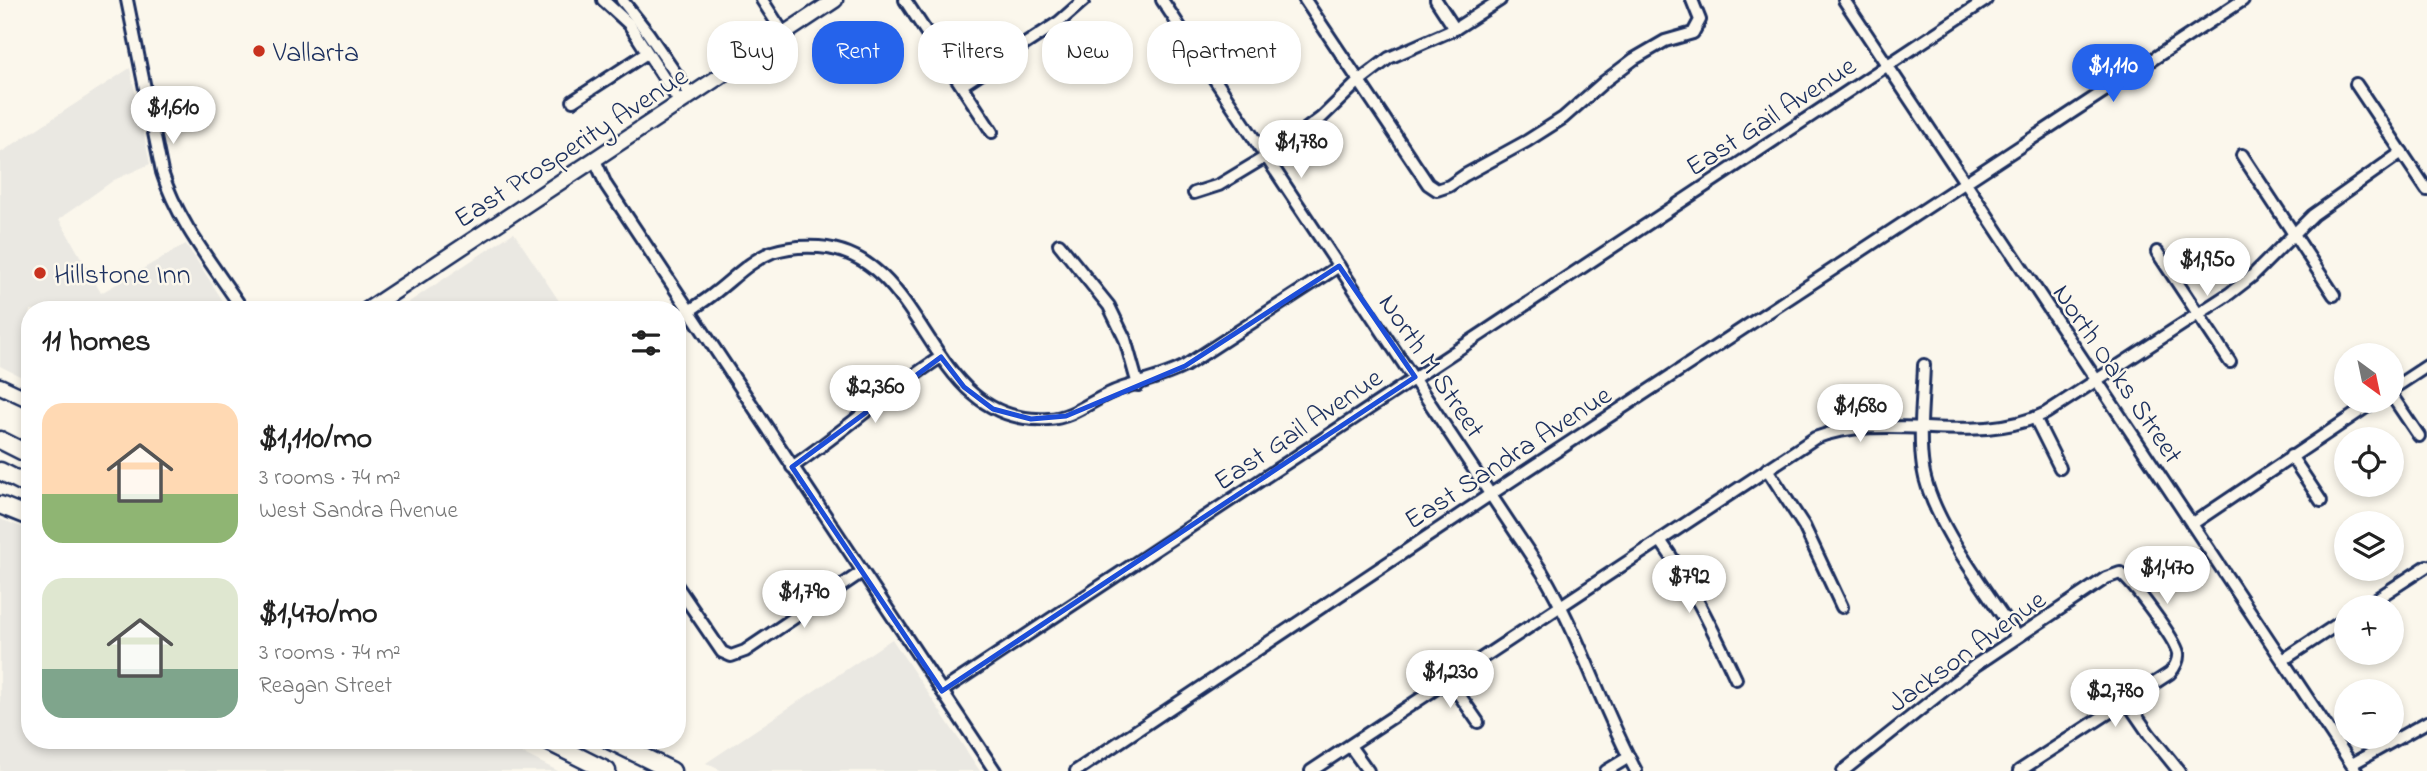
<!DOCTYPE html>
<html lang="en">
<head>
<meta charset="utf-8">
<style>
  body { margin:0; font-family:"Indie Flower",sans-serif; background:#f6f6f6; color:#222; height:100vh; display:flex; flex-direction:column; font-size:26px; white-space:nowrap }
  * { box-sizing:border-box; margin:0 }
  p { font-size:23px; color:#767676 }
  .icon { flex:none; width:38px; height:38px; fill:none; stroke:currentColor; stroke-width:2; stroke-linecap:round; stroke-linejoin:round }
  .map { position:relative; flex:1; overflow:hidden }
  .panel { position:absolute; left:21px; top:301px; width:665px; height:448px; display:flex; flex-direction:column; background:#fff; border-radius:28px; box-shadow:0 4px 10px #0003 }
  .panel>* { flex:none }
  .banner { position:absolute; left:707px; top:21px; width:665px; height:63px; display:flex; gap:14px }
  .needle { width:46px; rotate:147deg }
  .buttons { position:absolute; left:2334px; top:343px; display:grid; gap:14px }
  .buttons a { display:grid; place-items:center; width:70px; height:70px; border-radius:50%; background:#fff; box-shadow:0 4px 10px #0003; font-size:35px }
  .price { position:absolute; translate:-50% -60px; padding:0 16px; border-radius:24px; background:#fff; color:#222; font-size:23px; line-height:46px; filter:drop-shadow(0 2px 4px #0008) }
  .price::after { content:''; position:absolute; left:50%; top:42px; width:21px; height:16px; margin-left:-10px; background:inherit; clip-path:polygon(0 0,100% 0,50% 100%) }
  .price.selected { background:#2563eb; color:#fff }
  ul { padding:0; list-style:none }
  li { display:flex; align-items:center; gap:21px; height:175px; padding:0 21px }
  li span { display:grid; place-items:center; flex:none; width:196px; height:140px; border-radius:21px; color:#555 }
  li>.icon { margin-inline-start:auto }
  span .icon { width:84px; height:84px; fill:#fffc; stroke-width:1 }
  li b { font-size:30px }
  h2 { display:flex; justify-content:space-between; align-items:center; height:84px; padding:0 21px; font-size:30px }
  .tag { padding:0 24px; border-radius:28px; background:#fff; box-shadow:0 4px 10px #0003; font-size:24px; line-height:63px }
  .tag.selected { background:#2563eb; color:#fff }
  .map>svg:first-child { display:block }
  .built { fill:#eae8e2 }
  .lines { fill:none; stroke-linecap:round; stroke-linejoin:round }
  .minor-casing { stroke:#1b2f5e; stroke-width:16 }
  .major-casing { stroke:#1b2f5e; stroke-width:19 }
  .highway-casing { stroke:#1b2f5e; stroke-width:21 }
  .minor { stroke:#fbf7ec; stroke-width:10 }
  .major { stroke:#fbf7ec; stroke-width:14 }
  .highway { stroke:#fbf7ec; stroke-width:16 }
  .marked { fill:none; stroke:#1d4ed8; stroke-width:5; stroke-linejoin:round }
  .poi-dot { fill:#c8321e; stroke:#fbf7ec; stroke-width:2.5 }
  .labels { text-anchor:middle; stroke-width:5; stroke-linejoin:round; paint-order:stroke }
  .poi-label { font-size:28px; fill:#1b2f5e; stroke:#fbf7ec; text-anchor:start }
  .street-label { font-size:28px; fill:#1b2f5e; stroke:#fbf7ec }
</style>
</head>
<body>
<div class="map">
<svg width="2427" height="771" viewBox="0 0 2427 771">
  <rect width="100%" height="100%" fill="#fbf7ec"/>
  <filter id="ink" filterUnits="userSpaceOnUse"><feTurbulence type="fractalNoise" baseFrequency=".0143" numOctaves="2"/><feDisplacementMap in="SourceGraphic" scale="14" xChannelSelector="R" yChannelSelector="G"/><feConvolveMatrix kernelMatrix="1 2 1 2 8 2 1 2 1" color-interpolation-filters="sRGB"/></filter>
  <g filter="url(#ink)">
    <g class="built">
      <polygon points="130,68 150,164 114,180 59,219 101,293 186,244 229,310 30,310 30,381 0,366 0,153"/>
      <polygon points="514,233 565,310 397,310 513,233"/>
      <polygon points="0,519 30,530 30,740 496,740 558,771 0,771"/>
      <polygon points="892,639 980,771 722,771 706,763"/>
    </g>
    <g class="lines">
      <g class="minor-casing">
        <g id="minor">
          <path d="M127 0 162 172C178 223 214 266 243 310"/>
          <polyline points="603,0 629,24 680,103"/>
          <polyline points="622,0 648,33 691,96"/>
          <polyline points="762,0 784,34"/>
          <polyline points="905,0 992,132"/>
          <path d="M1162 0 1542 572C1580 636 1601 706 1636 771"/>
          <polyline points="1305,0 1428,184 1437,190 1449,186 1465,175 1527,141 1563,118 1605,81 1634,59 1665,41 1693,33 1700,20 1692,0"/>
          <polyline points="1436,0 1455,29"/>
          <polyline points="1844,0 2356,771"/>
          <polyline points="2356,84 2427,190"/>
          <polyline points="962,85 1059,22 1084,0"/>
          <polyline points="573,101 647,53"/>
          <polyline points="2242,155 2334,295"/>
          <polyline points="595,160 606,185 995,771"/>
          <polyline points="1194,193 1219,185 1282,147 1321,118 1359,81 1389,58 1455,29 1500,0"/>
          <polyline points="1059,244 1109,306 1125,339 1138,385"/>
          <polyline points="2157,252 2230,362"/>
          <path d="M677 319C690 310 704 302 716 292 735 277 750 261 772 252 787 247 804 246 819 247 931 255 924 426 1048 419 1075 418 1095 397 1120 389 1143 381 1164 377 1185 366L1339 266"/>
          <path d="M1924 365C1923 398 1918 435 1923 468 1931 521 1987 591 2017 637"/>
          <polyline points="2392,389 2427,366"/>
          <polyline points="2392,396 2419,436"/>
          <polyline points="2035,418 2060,468"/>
          <polyline points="2291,456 2321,501"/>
          <path d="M792 467C843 432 889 390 941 357"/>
          <polyline points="1767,469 1804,526 1842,607"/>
          <polyline points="2192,524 2375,401"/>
          <path d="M1660 540C1693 587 1712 628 1736 679"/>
          <polyline points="677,586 722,652 731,656 745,651 862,572"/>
          <polyline points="2364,607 2427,566"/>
          <polyline points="2283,660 2347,618"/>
          <polyline points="1449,680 1478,722"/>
          <polyline points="942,691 1986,0"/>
          <polyline points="2127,702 2149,734 2179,771"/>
          <polyline points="1350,746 1368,771"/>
          <polyline points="2352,764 2427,722"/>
          <polyline points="1076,771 1491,494 2243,0"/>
          <path d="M1311 771 1815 438C1890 410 1973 448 2046 413L2229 294 2251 277 2313 215 2402 152"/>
          <polyline points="1606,771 1629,757"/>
          <path d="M1843 771 1976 665 2106 578 2120 573C2132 581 2175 639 2178 653 2179 661 2175 667 2170 673L2019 771"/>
        </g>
      </g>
      <g class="major-casing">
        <g id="major">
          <polyline points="367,310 835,0"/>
          <polyline points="0,386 30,400"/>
        </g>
      </g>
      <g class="highway-casing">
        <g id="highway">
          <polyline points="0,440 30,455"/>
          <polyline points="0,471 30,486"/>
          <polyline points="0,505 30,517"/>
          <polyline points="545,740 607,771"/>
          <polyline points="609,740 672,771"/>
        </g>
      </g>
      <use href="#minor" class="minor"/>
      <use href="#major" class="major"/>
      <use href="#highway" class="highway"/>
    </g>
  </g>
  <path class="marked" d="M1339 266 1415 377 942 691 792 467 941 357 964 387 993 409 1031 419 1066 416 1185 366Z"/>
  <g class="poi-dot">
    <circle cx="259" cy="51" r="7"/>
    <circle cx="40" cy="273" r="7"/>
  </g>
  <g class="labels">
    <g class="poi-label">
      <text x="273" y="61">Vallarta</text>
      <text x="54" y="283">Hillstone Inn</text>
    </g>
    <g class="street-label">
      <text transform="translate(1770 115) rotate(-33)" y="10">East Gail Avenue</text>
      <text transform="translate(570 146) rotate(-33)" y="10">East Prosperity Avenue</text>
      <text transform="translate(1433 365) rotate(56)" y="10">North M Street</text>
      <text transform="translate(2119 373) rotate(56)" y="10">North Oaks Street</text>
      <text transform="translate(1297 428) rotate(-34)" y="10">East Gail Avenue</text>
      <text transform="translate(1507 456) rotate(-33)" y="10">East Sandra Avenue</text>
      <text transform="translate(1966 650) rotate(-36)" y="10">Jackson Avenue</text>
    </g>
  </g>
</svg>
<div class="buttons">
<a><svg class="needle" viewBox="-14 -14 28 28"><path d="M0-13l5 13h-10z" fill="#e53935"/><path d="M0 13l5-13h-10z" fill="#767676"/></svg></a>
<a><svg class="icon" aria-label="locate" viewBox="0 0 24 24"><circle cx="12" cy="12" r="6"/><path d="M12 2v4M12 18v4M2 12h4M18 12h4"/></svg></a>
<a><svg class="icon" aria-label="layers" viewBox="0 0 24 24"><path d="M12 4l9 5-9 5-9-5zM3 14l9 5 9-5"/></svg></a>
<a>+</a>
<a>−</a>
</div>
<b class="price selected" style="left:2113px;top:104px">$1,110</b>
<b class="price" style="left:173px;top:146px">$1,610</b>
<b class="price" style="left:1301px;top:180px">$1,780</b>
<b class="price" style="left:2207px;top:298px">$1,950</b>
<b class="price" style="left:875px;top:425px">$2,360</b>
<b class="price" style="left:1860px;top:444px">$1,680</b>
<b class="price" style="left:2167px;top:606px">$1,470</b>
<b class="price" style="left:1689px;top:615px">$792</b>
<b class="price" style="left:804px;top:630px">$1,790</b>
<b class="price" style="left:1450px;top:710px">$1,230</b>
<b class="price" style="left:2115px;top:729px">$2,780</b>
<div class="banner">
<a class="tag">Buy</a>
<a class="tag selected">Rent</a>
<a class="tag">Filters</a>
<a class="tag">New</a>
<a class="tag">Apartment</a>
</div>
<section class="panel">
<h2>11 homes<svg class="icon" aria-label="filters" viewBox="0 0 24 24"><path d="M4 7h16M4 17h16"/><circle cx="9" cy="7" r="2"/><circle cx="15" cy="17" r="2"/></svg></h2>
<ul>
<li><span style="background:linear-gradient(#ffd9b3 65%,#8fb573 0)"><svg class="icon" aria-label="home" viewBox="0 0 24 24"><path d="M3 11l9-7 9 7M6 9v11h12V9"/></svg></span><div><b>$1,110/mo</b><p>3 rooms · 74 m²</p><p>West Sandra Avenue</p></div></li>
<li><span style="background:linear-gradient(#dfe7d0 65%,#7fa58c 0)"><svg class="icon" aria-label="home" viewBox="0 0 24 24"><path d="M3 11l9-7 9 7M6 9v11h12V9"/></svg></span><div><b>$1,470/mo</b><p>3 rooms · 74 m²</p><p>Reagan Street</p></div></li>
</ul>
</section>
</div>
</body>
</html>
